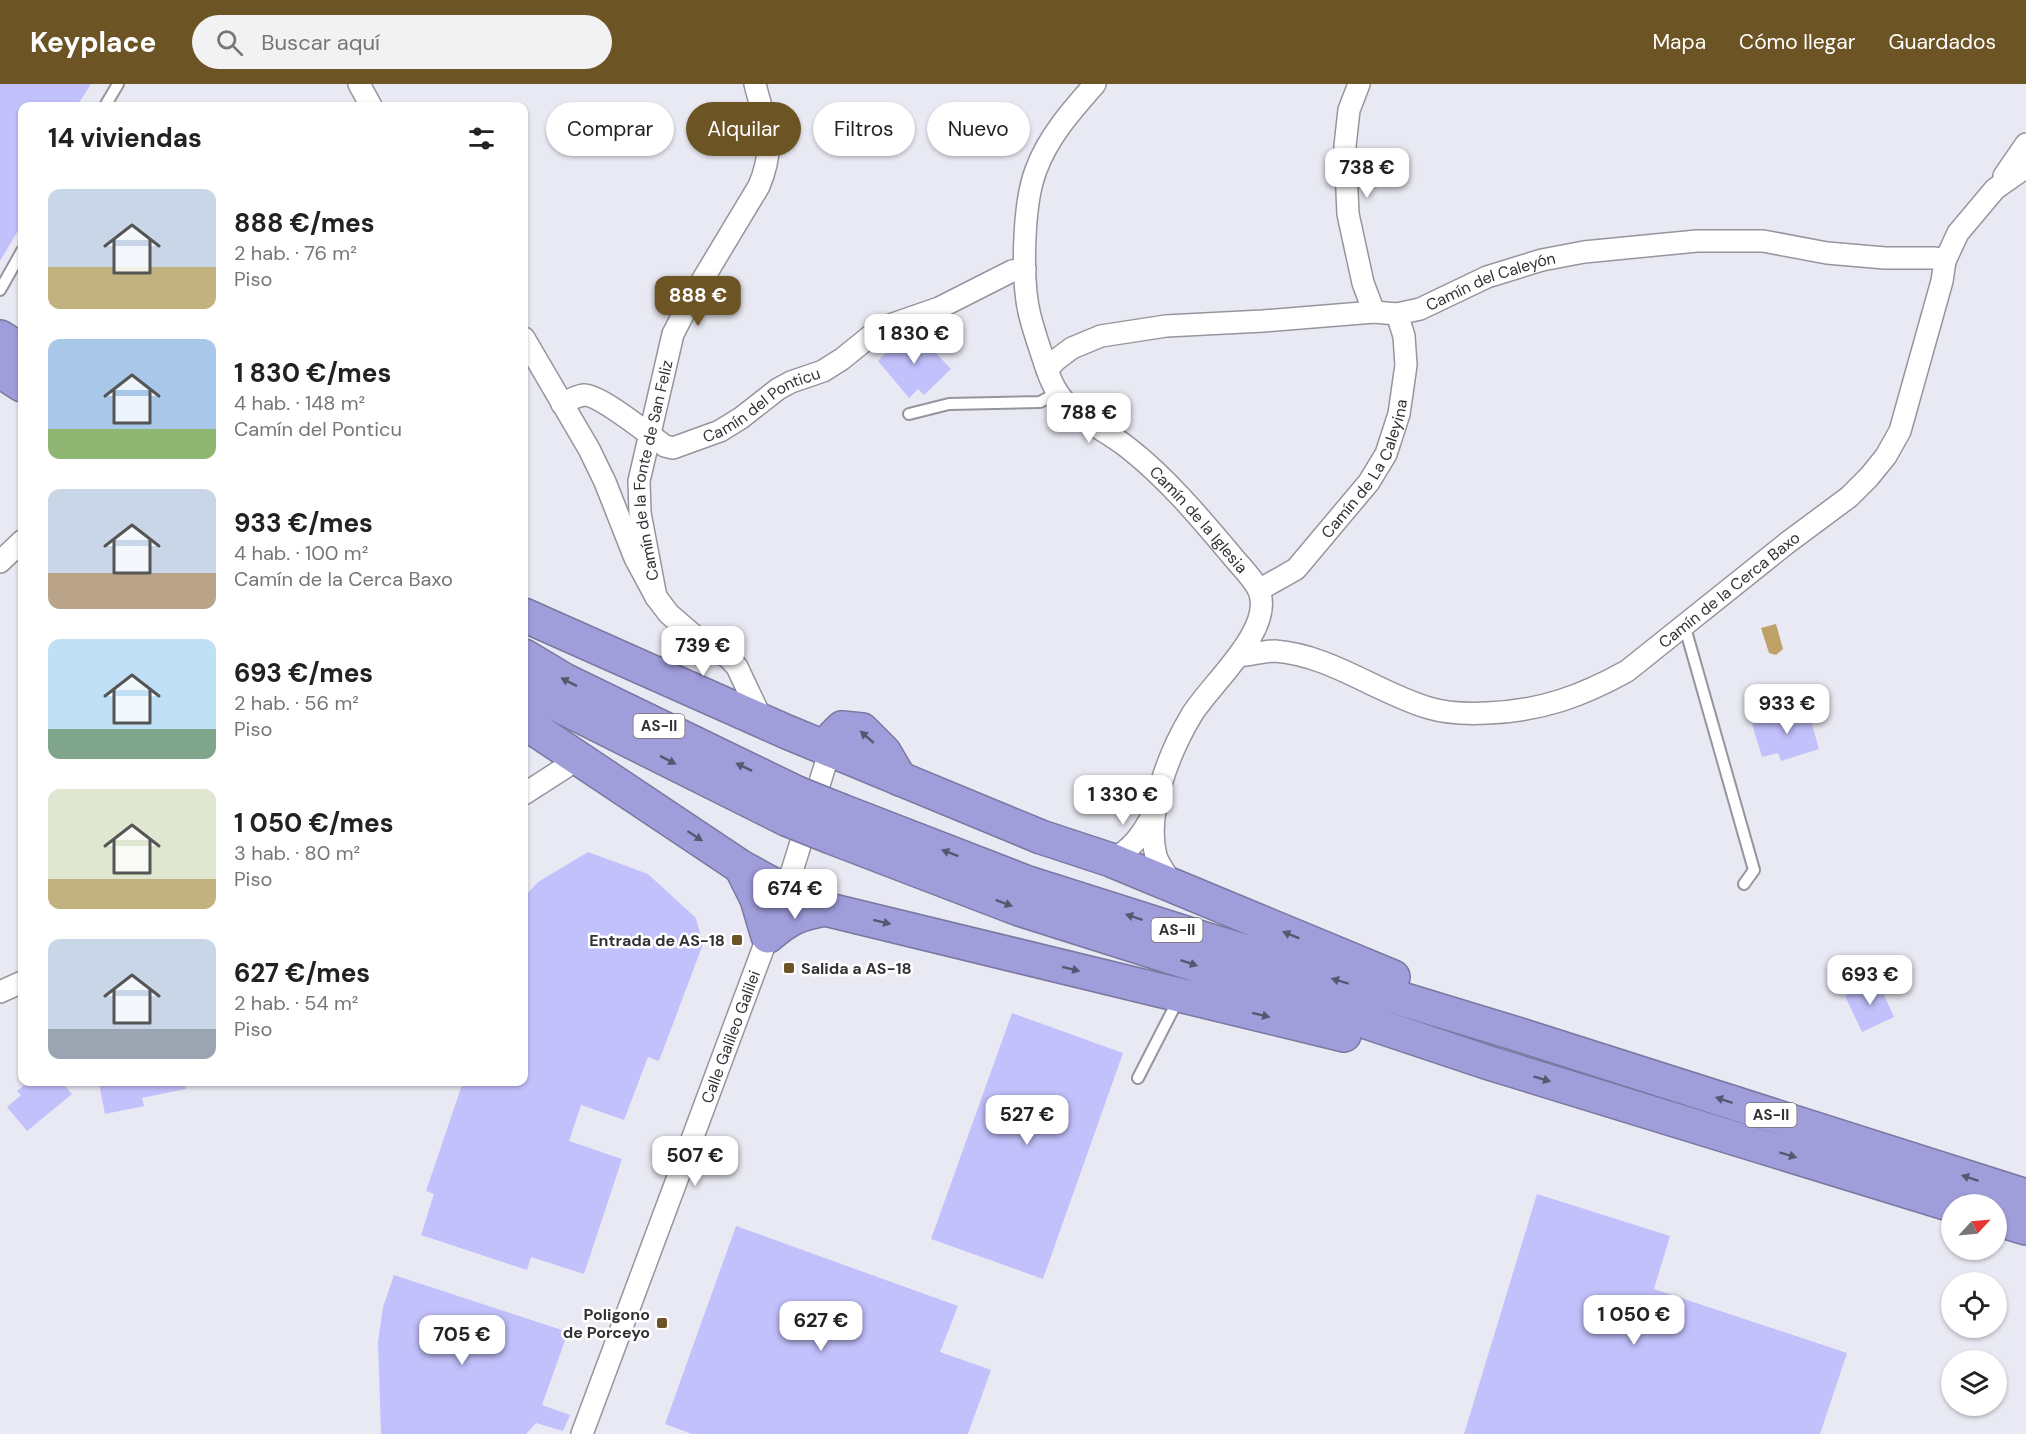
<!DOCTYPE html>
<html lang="es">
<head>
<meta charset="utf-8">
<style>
  body { margin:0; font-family:"DM Sans",sans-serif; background:#f2f2f2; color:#222; height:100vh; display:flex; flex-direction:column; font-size:22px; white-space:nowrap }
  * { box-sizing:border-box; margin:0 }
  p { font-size:20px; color:#767676 }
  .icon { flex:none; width:33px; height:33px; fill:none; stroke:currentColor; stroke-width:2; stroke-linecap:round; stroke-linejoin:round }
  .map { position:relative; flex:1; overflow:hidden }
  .panel { position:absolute; left:18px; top:18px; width:510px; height:984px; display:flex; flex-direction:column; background:#fff; border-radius:12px; box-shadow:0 2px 4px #0004 }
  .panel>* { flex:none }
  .hud { position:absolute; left:546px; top:18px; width:570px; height:54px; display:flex; gap:12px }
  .needle { width:39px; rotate:64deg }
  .controls { position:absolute; left:1941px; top:1110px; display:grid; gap:12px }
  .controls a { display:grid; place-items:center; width:66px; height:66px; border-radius:50%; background:#fff; box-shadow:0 2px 4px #0004; font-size:30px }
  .price { position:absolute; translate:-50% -51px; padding:0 14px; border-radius:12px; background:#fff; color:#222; font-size:20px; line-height:39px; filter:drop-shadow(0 2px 3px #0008) }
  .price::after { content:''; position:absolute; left:50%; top:36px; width:18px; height:14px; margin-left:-9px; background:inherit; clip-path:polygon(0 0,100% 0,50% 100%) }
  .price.active { background:#6c5424; color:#fff }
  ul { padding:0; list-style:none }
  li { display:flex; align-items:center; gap:18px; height:150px; padding:0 30px }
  li span { display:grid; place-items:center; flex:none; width:168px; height:120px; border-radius:12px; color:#555 }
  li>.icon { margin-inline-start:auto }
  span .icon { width:72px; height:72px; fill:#fffc; stroke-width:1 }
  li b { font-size:26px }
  h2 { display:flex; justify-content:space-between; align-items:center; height:72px; padding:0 30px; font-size:26px }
  .chip { padding:0 21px; border-radius:27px; background:#fff; box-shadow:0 2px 4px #0004; font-size:21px; line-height:54px }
  .chip.active { background:#6c5424; color:#fff }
  header { display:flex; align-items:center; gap:36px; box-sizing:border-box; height:84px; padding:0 30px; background:#6c5424; color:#fff }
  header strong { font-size:28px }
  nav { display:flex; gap:33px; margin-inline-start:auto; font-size:21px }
  .search { width:420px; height:54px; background:#f2f2f2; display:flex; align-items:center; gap:15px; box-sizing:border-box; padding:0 21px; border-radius:33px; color:#767676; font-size:22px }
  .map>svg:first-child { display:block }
  .water { fill:#bfa067 }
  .building { fill:#c3c1fc }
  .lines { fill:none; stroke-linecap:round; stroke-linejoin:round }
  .lane-casing { stroke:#95959e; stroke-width:14 }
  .street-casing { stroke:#95959e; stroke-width:24 }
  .highway-casing { stroke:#7a78a1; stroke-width:36 }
  .lane { stroke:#fff; stroke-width:10 }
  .street { stroke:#fff; stroke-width:21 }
  .highway { stroke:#a09ddb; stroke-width:33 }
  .highway-bridge-casing { stroke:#7a78a1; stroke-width:36; stroke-linecap:butt }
  .highway-bridge { stroke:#a09ddb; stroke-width:33 }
  .oneway { fill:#585770 }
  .poi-dot { fill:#6c5424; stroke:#fff; stroke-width:2 }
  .labels { text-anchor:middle; stroke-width:5; stroke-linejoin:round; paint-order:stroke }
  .shield { fill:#fff; stroke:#707072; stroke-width:1.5 }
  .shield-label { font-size:15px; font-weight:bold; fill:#323236 }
  .street-label { font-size:16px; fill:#323236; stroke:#fff }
  .poi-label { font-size:16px; font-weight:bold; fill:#323236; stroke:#fff; text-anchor:end }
</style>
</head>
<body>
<header>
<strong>Keyplace</strong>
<div class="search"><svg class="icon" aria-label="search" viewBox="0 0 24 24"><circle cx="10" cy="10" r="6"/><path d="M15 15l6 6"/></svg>Buscar aquí</div>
<nav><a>Mapa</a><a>Cómo llegar</a><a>Guardados</a></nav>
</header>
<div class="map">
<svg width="2026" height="1350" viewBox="0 0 2026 1350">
  <rect width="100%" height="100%" fill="#e9e9f3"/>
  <polygon class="water" points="1776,540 1783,565 1776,571 1769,569 1761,544"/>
  <g class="building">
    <polygon points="0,0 91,0 77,22 22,22 22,140 0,177"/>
    <polygon points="918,250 951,285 924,311 918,305 909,314 878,277 900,253"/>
    <polygon points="1807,623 1819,665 1781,677 1778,669 1762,673 1752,640"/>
    <polygon points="588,768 648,790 696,834 703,860 659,977 648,973 624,1036 581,1021 569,1057 622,1075 584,1190 531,1173 527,1186 421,1151 434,1110 426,1107 463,998 524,998 524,813 538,798"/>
    <polygon points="1877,896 1894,933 1862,948 1845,912"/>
    <polygon points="1012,929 1123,969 1043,1195 931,1155"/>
    <polygon points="28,998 61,998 72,1010 27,1047 7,1023 21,1011 17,1007"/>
    <polygon points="113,998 185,998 186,1005 142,1014 144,1022 105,1030 99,1000"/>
    <polygon points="1537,1110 1670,1152 1654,1205 1847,1269 1820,1350 1464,1350"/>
    <polygon points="736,1142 958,1222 940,1268 991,1286 968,1350 692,1350 665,1340"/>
    <polygon points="394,1191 568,1248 542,1321 570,1331 563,1347 536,1339 526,1350 381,1350 378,1258 383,1223"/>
  </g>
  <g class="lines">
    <g class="lane-casing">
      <g id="lane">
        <polyline points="105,22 118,0"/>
        <polyline points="0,206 22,167"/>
        <polyline points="909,330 949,320 1040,318 1057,309"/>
        <polyline points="1684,540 1754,786 1744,800"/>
        <polyline points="1138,994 1179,914"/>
      </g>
    </g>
    <g class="street-casing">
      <g id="street">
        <polyline points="359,0 371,22"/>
        <path id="s1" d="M1095 0C1072 26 1048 53 1036 86 1023 119 1021 197 1030 232 1033 244 1037 256 1041 268 1047 286 1052 305 1066 319 1083 337 1108 348 1127 363 1167 394 1201 435 1233 473 1241 483 1254 495 1259 507 1275 546 1209 601 1191 632 1169 669 1145 729 1156 772 1159 782 1168 792 1173 801"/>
        <polyline points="1359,0 1349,26 1345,62 1348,130 1363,199 1374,228"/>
        <polyline points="2004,92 2026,60"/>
        <polyline points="524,254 589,365 605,398 635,474 656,513 669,530 698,555 729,574 737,583 763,638"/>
        <path id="s2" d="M1047 286 1056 276 1072 264 1101 252 1166 242 1263 237 1374 228 1397 230 1420 225 1487 193 1542 176 1584 168 1697 157H1763L1827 169 1885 174H1935L1945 177"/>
        <path id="s3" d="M562 320C569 316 576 312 584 311 601 311 649 351 665 362L673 364 720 347 741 334 778 305 791 298 823 287 842 275 873 250 890 241 939 224 1012 187 1025 185"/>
        <polyline points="0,478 22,457"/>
        <path id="s4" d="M1259 506 1296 485 1369 398 1386 370 1399 330 1406 281 1404 252 1397 230"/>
        <path id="s5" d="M656 513 640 429 639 397 673 250 691 215 759 102C777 59 765 41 755 0"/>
        <path id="s6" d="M1239 572C1250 571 1264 567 1275 567 1330 571 1378 609 1429 624 1449 630 1468 630 1488 629 1541 627 1582 612 1627 587L1787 459 1849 413 1869 393 1886 372 1900 347 1942 197 1945 177 1958 149 1995 105 2026 83"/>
        <polyline points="524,710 566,683 572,671"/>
        <path d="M1111 776C1133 765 1142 750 1154 729"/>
        <polyline points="0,908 22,898"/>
        <path id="s7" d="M582 1350 791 790 830 666"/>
      </g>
    </g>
    <g class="highway-casing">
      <g id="highway">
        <polyline points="0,253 22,267"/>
        <polyline points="0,287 22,301"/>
        <polyline points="524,531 787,648 1041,753 1111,776 1393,893"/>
        <polyline points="524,572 564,596 797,709"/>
        <polyline points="524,600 554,619 786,735"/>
        <polyline points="524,638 741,783 785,807 825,825 1344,951"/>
        <polyline points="830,666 833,653 842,644 862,646 884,668 900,695"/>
        <polyline points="842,727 1028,799 1198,853 1517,950 2026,1112"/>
        <polyline points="831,753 1019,825 1190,879 1486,978 1952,1121"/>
        <path d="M741 783 757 815 768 852C789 834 798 830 825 825"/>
        <polyline points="1996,1135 2026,1144"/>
      </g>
    </g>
    <use href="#lane" class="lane"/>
    <use href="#street" class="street"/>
    <use href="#highway" class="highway"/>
    <g class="highway-bridge-casing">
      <g id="highway-bridge">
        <polyline points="797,709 842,727"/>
        <polyline points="786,735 831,753"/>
      </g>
    </g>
    <use href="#highway-bridge" class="highway-bridge"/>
  </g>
  <defs><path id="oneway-solid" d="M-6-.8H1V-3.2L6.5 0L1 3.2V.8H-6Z" transform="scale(1.5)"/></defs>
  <g class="oneway">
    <use href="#oneway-solid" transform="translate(569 598) rotate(-153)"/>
    <use href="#oneway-solid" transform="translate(867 653) rotate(-139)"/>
    <use href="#oneway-solid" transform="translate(668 676) rotate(27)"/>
    <use href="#oneway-solid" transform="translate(744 683) rotate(-154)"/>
    <use href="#oneway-solid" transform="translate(695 752) rotate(33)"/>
    <use href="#oneway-solid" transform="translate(950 769) rotate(-159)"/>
    <use href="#oneway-solid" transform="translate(1004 819) rotate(21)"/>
    <use href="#oneway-solid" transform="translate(1134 833) rotate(-162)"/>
    <use href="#oneway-solid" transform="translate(882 838) rotate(14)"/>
    <use href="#oneway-solid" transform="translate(1291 851) rotate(-158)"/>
    <use href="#oneway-solid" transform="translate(1189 879) rotate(18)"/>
    <use href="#oneway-solid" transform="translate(1071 885) rotate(14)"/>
    <use href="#oneway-solid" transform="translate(1340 897) rotate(-163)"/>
    <use href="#oneway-solid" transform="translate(1261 931) rotate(14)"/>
    <use href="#oneway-solid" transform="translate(1542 995) rotate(17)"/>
    <use href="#oneway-solid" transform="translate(1724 1016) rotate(-162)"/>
    <use href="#oneway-solid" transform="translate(1788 1071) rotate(17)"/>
    <use href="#oneway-solid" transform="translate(1970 1094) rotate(-162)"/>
  </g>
  <g class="poi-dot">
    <rect x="731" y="850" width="12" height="12" rx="3"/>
    <rect x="783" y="878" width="12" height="12" rx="3"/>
    <rect x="656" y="1233" width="12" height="12" rx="3"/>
  </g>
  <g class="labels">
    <g class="shield">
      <rect x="633.5" y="630" width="51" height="24" rx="4.5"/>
      <rect x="1151.5" y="834" width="51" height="24" rx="4.5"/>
      <rect x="1745.5" y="1019" width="51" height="24" rx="4.5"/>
    </g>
    <g class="shield-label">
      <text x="659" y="647">AS-II</text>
      <text x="1177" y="851">AS-II</text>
      <text x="1771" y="1036">AS-II</text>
    </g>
    <g class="street-label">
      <text dy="6" stroke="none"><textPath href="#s2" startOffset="462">Camín del Caleyón</textPath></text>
      <text dy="6" stroke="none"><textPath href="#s3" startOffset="228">Camín del Ponticu</textPath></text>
      <text dy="6" stroke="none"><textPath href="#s4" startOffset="166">Camín de La Caleyina</textPath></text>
      <text dy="6" stroke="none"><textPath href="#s5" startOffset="129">Camín de la Fonte de San Feliz</textPath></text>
      <text dy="6" stroke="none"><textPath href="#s1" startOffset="525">Camín de la Iglesia</textPath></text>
      <text dy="6" stroke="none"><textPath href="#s6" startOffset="538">Camín de la Cerca Baxo</textPath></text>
      <text dy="6" stroke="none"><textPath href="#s7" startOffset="424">Calle Galileo Galilei</textPath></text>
    </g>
    <g class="poi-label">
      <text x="725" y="862">Entrada de AS-18</text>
      <text x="801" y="890" text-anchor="start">Salida a AS-18</text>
      <text x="650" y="1236">Poligono<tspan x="650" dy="18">de Porceyo</tspan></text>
    </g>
  </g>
</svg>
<div class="controls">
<a><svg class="needle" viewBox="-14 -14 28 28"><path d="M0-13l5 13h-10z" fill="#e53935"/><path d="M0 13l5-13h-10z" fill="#767676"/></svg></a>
<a><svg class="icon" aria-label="locate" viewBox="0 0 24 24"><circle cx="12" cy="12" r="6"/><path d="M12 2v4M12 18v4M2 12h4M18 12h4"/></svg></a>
<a><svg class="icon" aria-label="layers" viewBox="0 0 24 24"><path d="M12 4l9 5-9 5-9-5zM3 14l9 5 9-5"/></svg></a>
</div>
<b class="price" style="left:1367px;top:115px">738 €</b>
<b class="price active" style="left:698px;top:243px">888 €</b>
<b class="price" style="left:914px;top:281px">1 830 €</b>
<b class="price" style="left:1089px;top:360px">788 €</b>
<b class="price" style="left:703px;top:593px">739 €</b>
<b class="price" style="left:1787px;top:651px">933 €</b>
<b class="price" style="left:1123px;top:742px">1 330 €</b>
<b class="price" style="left:795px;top:836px">674 €</b>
<b class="price" style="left:1870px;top:922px">693 €</b>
<b class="price" style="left:1027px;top:1062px">527 €</b>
<b class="price" style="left:695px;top:1103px">507 €</b>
<b class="price" style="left:1634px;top:1262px">1 050 €</b>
<b class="price" style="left:821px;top:1268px">627 €</b>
<b class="price" style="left:462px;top:1282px">705 €</b>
<div class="hud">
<a class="chip">Comprar</a>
<a class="chip active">Alquilar</a>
<a class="chip">Filtros</a>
<a class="chip">Nuevo</a>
</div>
<section class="panel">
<h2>14 viviendas<svg class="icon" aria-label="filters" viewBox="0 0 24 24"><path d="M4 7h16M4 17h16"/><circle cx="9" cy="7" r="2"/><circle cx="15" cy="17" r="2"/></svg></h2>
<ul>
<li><span style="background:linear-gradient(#c9d6e8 65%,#c2b280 0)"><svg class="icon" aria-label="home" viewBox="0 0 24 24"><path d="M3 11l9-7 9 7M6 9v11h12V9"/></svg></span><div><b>888 €/mes</b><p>2 hab. · 76 m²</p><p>Piso</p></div></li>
<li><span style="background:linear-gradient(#a9c7e8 75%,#8fb573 0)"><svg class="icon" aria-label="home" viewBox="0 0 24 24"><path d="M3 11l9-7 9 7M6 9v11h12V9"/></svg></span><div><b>1 830 €/mes</b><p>4 hab. · 148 m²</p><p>Camín del Ponticu</p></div></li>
<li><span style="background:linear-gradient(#c9d6e8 70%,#b9a48a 0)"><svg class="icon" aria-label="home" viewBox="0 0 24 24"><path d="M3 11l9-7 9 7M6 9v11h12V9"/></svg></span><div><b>933 €/mes</b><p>4 hab. · 100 m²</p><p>Camín de la Cerca Baxo</p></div></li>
<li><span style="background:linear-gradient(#bfe0f5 75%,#7fa58c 0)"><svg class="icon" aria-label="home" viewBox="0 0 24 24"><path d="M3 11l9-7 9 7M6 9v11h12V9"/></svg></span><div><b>693 €/mes</b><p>2 hab. · 56 m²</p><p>Piso</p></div></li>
<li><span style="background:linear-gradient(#dfe7d0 75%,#c2b280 0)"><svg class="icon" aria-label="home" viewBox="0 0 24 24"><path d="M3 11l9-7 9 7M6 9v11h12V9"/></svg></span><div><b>1 050 €/mes</b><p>3 hab. · 80 m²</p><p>Piso</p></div></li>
<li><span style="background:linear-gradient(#c9d6e8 75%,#9aa5b1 0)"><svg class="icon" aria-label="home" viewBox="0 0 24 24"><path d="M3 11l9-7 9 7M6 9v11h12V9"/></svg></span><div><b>627 €/mes</b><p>2 hab. · 54 m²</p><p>Piso</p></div></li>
</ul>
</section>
</div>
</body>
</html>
